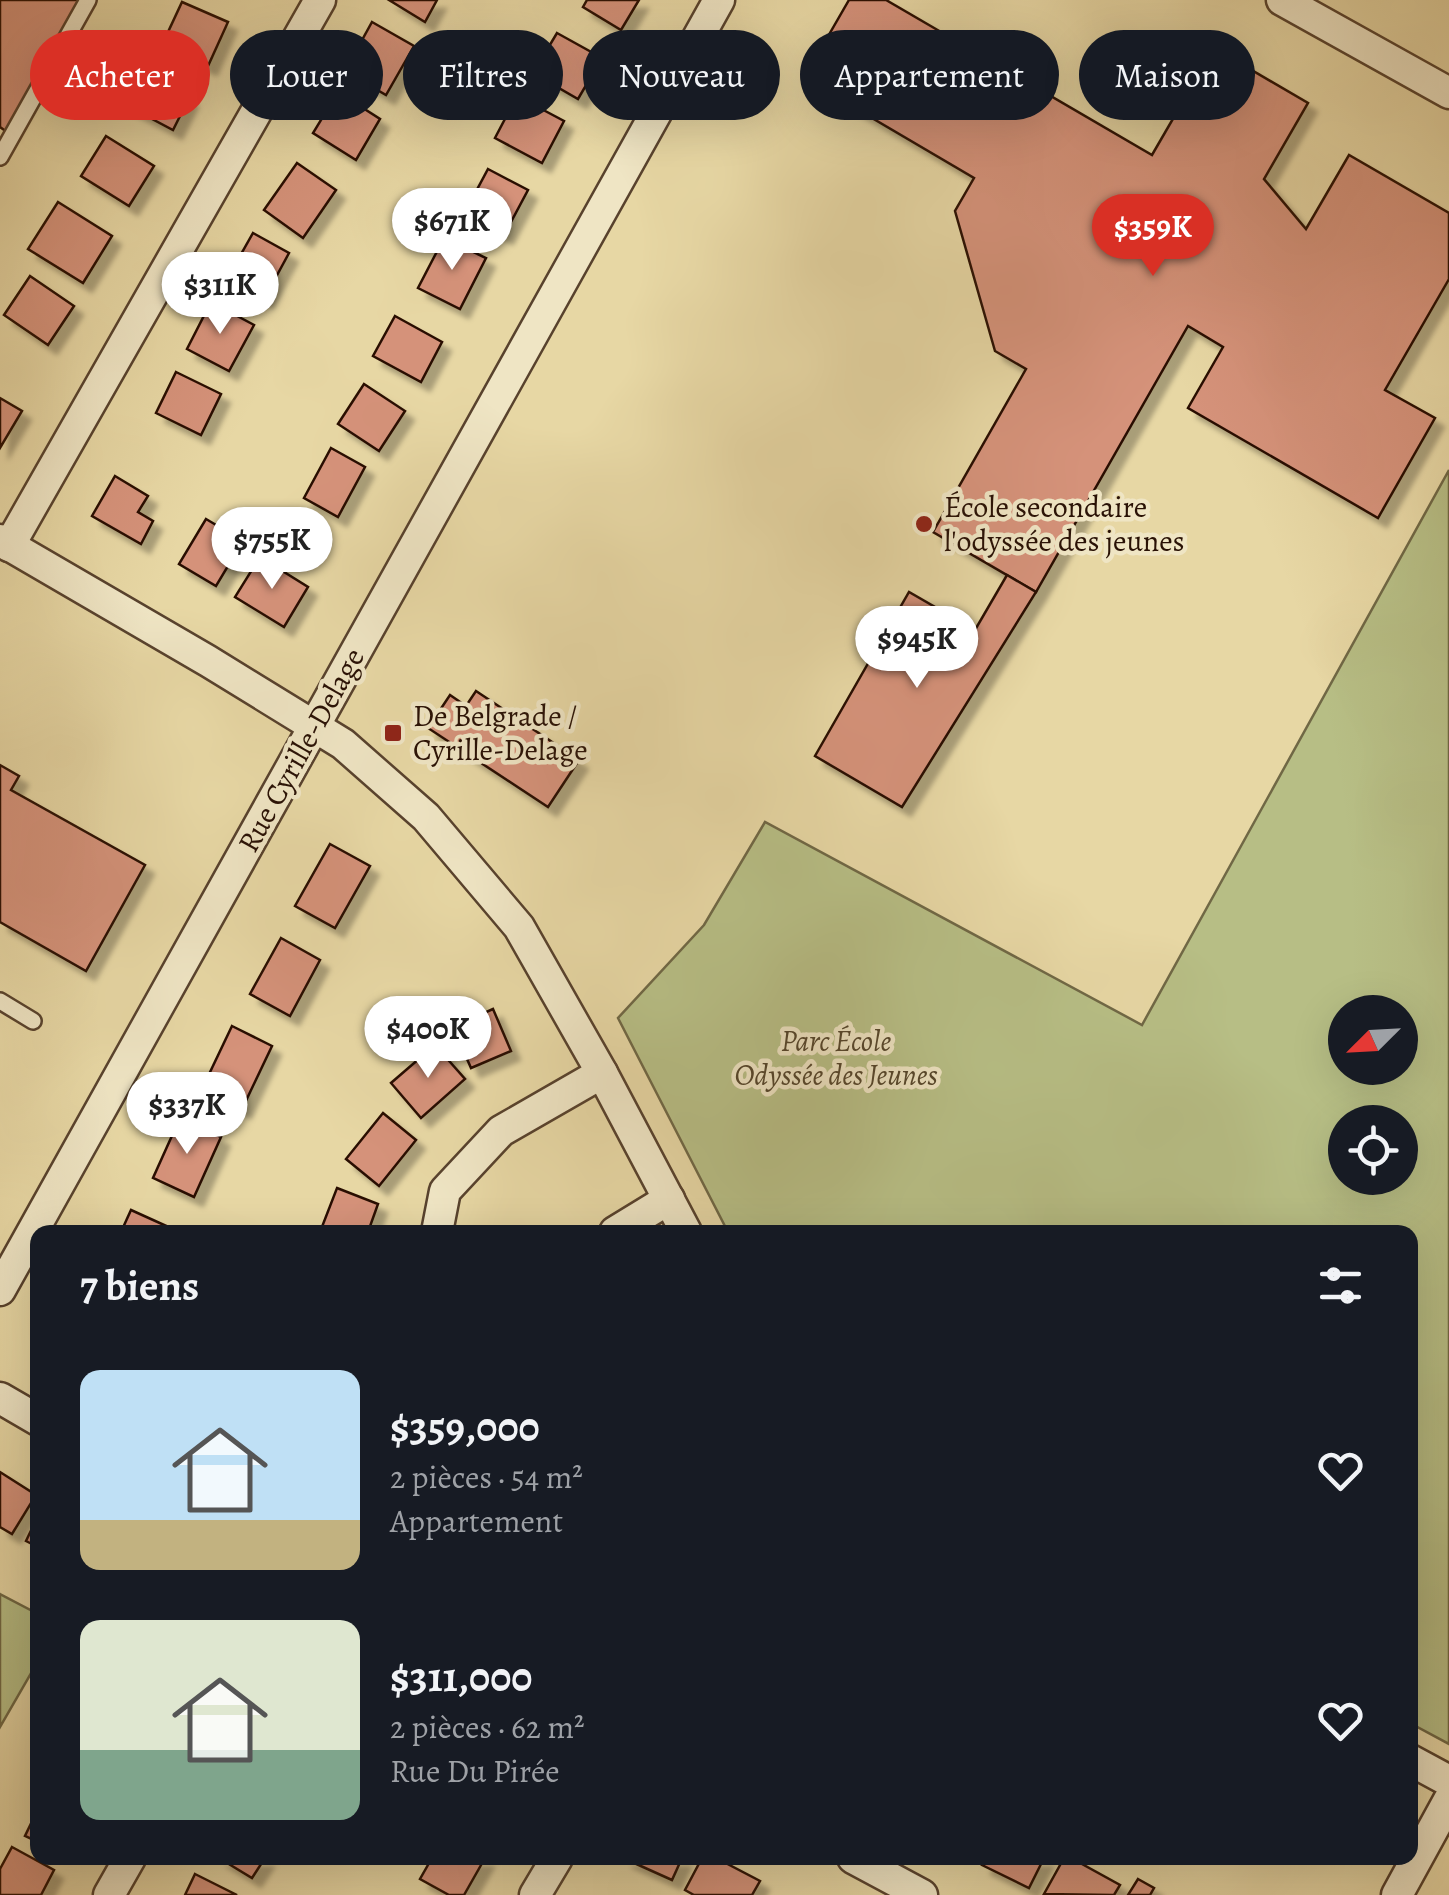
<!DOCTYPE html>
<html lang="fr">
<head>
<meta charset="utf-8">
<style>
  body { margin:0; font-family:Alegreya,serif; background:#20242c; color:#f1f3f6; height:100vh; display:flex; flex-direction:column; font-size:38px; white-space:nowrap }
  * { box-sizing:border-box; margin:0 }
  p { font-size:32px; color:#9ea1a6 }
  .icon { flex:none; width:55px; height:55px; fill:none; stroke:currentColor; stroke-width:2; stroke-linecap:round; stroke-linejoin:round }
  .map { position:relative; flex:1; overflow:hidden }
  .sheet { position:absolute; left:30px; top:1225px; width:1388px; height:640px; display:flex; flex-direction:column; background:#171b24; border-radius:20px; box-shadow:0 10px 40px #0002 }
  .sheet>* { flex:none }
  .hud { position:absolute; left:30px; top:30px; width:1390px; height:90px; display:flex; gap:20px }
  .needle { width:65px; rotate:246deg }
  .buttons { position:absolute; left:1328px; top:995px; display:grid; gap:20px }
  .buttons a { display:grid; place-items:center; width:90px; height:90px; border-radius:50%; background:#171b24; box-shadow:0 10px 40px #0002; font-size:50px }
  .price { position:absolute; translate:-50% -85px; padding:0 22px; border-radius:35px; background:#fff; color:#222; font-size:32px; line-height:65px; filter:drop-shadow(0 2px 5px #0008) }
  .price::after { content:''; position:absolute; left:50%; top:60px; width:30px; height:22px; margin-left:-15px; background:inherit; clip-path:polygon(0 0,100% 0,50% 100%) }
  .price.current { background:#d93025; color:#fff }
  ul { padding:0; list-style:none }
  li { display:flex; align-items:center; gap:30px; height:250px; padding:0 50px }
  li span { display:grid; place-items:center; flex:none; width:280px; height:200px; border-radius:20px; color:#555 }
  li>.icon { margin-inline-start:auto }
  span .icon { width:120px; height:120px; fill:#fffc; stroke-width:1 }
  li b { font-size:42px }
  h2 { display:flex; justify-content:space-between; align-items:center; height:120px; padding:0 50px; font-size:42px }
  .pill { padding:0 35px; border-radius:45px; background:#171b24; box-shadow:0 10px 40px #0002; font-size:35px; line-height:90px }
  .pill.current { background:#d93025; color:#fff }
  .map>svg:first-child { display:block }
  .green { fill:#b7be85; stroke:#706845; stroke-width:2.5; fill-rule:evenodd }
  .building { fill:#d5927a; stroke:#291105; stroke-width:2.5; filter:url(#shadow) }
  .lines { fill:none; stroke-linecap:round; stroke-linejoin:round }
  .service-casing { stroke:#58422d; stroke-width:20 }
  .minor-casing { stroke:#58422d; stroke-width:35 }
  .service { stroke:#efe5c4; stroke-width:15 }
  .minor { stroke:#efe5c4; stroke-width:30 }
  .poi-dot { fill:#8f2418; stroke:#efe5c4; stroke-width:4 }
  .labels { text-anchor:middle; stroke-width:9; stroke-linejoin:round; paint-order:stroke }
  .poi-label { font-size:30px; fill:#291105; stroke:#efe5c4; text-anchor:start }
  .street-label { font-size:30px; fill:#291105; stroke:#efe5c4 }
  .park-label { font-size:30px; font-style:italic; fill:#54452b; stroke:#efe5c4 }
</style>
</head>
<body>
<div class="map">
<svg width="1449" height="1895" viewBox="0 0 1449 1895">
  <defs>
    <filter id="shadow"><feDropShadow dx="9" dy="9" stdDeviation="2.5" flood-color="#0004"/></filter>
  </defs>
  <rect width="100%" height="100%" fill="#e7d7a4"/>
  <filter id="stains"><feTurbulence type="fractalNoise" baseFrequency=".002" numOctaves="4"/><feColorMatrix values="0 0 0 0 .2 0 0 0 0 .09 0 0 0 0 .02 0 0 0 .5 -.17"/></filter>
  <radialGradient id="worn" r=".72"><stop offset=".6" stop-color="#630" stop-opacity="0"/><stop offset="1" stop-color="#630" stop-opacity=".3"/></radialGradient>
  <g class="green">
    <path d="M1449 470V1744L1410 1723V1232H728L618 1018 704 925 765 822 1142 1025ZM1345 1012H1400V1068H1345ZM1400 1122V1178H1345V1122Z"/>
    <polygon points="0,1594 38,1614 37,1663 0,1727"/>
  </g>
  <g class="building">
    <polygon points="0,0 79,0 7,132 0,127"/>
    <polygon points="389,0 437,0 425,22"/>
    <polygon points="587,0 639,0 621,30 583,7"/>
    <polygon points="849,0 886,0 1152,155 1214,48 1308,103 1264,179 1306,229 1349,155 1449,213 1449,279 1385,390 1435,418 1378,518 1188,408 1223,347 1188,326 1036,592 933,532 1026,369 995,351 955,211 974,178 804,78"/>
    <polygon points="182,2 228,22 208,66 162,45"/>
    <polygon points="372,22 414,46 386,95 345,71"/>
    <polygon points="557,33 602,58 578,99 533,73"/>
    <polygon points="138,71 189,98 173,130 122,103"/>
    <polygon points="338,92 380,119 356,160 313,133"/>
    <polygon points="517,96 564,121 542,163 495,138"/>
    <polygon points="106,136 154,166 129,206 81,176"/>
    <polygon points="297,163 336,190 303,238 264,210"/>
    <polygon points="488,169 528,190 504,235 464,214"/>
    <polygon points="58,202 112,236 83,283 28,249"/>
    <polygon points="253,233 289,253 264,299 227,279"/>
    <polygon points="444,238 486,258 460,309 418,288"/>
    <polygon points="30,276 74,306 48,345 4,315"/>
    <polygon points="211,302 254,325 229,371 187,349"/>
    <polygon points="395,316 442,342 421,382 373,356"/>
    <polygon points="176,372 221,394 201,435 156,413"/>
    <polygon points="364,384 405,411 379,451 338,424"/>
    <polygon points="0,398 22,411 0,448"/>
    <polygon points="331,448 365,467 338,517 304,498"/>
    <polygon points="115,476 148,496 138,512 153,521 141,544 92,516"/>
    <polygon points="206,519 243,541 216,586 179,564"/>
    <polygon points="260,557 308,587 284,627 235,597"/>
    <polygon points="1007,575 1036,592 902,807 815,756 909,592 975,630"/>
    <polygon points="476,691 579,760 548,807 428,728 450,695 466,706"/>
    <polygon points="0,765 19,776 11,790 145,865 86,971 0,922"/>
    <polygon points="330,844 370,866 335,928 295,906"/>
    <polygon points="281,938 320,960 290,1016 250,994"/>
    <polygon points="493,1009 511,1051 471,1068 453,1027"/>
    <polygon points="232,1026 272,1046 242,1109 202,1089"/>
    <polygon points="435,1045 465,1079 421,1118 391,1083"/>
    <polygon points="383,1113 416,1140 379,1186 346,1159"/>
    <polygon points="180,1118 221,1137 194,1197 153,1178"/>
    <polygon points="337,1188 378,1204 368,1232 320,1232"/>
    <polygon points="131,1210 173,1229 172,1232 121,1232"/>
    <polygon points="0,1472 36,1495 12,1534 0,1527"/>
    <polygon points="38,1516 38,1547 26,1541"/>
    <polygon points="38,1809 38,1842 25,1836"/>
    <polygon points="12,1847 54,1870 41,1895 0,1895 0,1869"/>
    <polygon points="219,1858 265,1858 252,1878"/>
    <polygon points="432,1858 485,1858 464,1895 449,1895 420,1879"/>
    <polygon points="623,1858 682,1858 672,1880"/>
    <polygon points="702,1858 716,1858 760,1881 752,1895 694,1895 685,1890"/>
    <polygon points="986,1858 1044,1858 1029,1888 982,1865"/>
    <polygon points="1064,1858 1071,1858 1120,1885 1114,1895 1044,1894"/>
    <polygon points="195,1874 237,1895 185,1895"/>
    <polygon points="1138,1879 1154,1888 1150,1895 1128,1895"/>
  </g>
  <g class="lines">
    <g class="service-casing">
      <g id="service">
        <polyline points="0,157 88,0"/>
        <polyline points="0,1001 33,1021"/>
      </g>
    </g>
    <g class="minor-casing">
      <g id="minor">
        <polyline points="1282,0 1449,93"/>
        <polyline points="0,540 208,661 343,744 426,817 519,927 602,1073 686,1232"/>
        <polyline points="9,546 320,0"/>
        <polyline points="437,1232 445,1191 501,1131 602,1073"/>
        <polyline points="615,1232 669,1199"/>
        <polyline points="0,1290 719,0"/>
        <polyline points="0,1398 38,1420"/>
        <polyline points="1410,1760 1449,1781"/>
        <polyline points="853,1858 922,1895"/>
        <polyline points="109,1895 130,1858"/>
        <polyline points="535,1895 557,1858"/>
        <polyline points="1397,1895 1449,1800"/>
      </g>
    </g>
    <use href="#service" class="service"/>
    <use href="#minor" class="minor"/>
  </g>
  <g class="poi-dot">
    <circle cx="924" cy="524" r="10"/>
    <rect x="383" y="723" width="20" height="20" rx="5"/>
  </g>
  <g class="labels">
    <g class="poi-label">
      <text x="944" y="517">École secondaire<tspan x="944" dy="34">l'odyssée des jeunes</tspan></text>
      <text x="413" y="726">De Belgrade /<tspan x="413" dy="34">Cyrille-Delage</tspan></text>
    </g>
    <g class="street-label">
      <text transform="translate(301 750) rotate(-61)" y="10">Rue Cyrille-Delage</text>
    </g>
    <g class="park-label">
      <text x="836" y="1051">Parc École<tspan x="836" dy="34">Odyssée des Jeunes</tspan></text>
    </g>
  </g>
  <rect width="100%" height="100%" filter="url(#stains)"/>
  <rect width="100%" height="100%" fill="url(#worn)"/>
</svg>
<div class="buttons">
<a><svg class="needle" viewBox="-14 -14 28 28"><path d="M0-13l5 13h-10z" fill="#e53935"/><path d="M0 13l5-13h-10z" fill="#9ea1a6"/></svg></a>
<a><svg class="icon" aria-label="locate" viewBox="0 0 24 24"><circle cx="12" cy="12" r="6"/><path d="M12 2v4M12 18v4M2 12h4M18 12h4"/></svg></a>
</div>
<b class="price" style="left:452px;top:273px">$671K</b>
<b class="price current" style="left:1153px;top:279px">$359K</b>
<b class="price" style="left:220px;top:337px">$311K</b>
<b class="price" style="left:272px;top:592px">$755K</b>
<b class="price" style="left:917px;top:691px">$945K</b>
<b class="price" style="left:428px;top:1081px">$400K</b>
<b class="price" style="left:187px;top:1157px">$337K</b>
<div class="hud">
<a class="pill current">Acheter</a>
<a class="pill">Louer</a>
<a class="pill">Filtres</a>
<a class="pill">Nouveau</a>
<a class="pill">Appartement</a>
<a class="pill">Maison</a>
</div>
<section class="sheet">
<h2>7 biens<svg class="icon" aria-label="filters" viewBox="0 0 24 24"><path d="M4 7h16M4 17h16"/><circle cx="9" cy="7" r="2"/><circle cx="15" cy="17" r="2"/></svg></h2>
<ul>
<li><span style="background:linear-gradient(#bfe0f5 75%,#c2b280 0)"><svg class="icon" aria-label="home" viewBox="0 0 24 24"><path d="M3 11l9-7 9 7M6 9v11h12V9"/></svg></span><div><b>$359,000</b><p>2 pièces · 54 m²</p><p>Appartement</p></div><svg class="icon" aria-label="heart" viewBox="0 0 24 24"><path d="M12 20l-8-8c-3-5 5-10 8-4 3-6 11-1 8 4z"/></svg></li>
<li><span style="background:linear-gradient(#dfe7d0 65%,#7fa58c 0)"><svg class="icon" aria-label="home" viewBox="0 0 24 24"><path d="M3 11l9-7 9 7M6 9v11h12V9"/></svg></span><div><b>$311,000</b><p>2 pièces · 62 m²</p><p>Rue Du Pirée</p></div><svg class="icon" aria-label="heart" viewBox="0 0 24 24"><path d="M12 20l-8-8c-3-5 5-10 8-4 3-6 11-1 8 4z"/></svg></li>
</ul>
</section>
</div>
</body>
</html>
